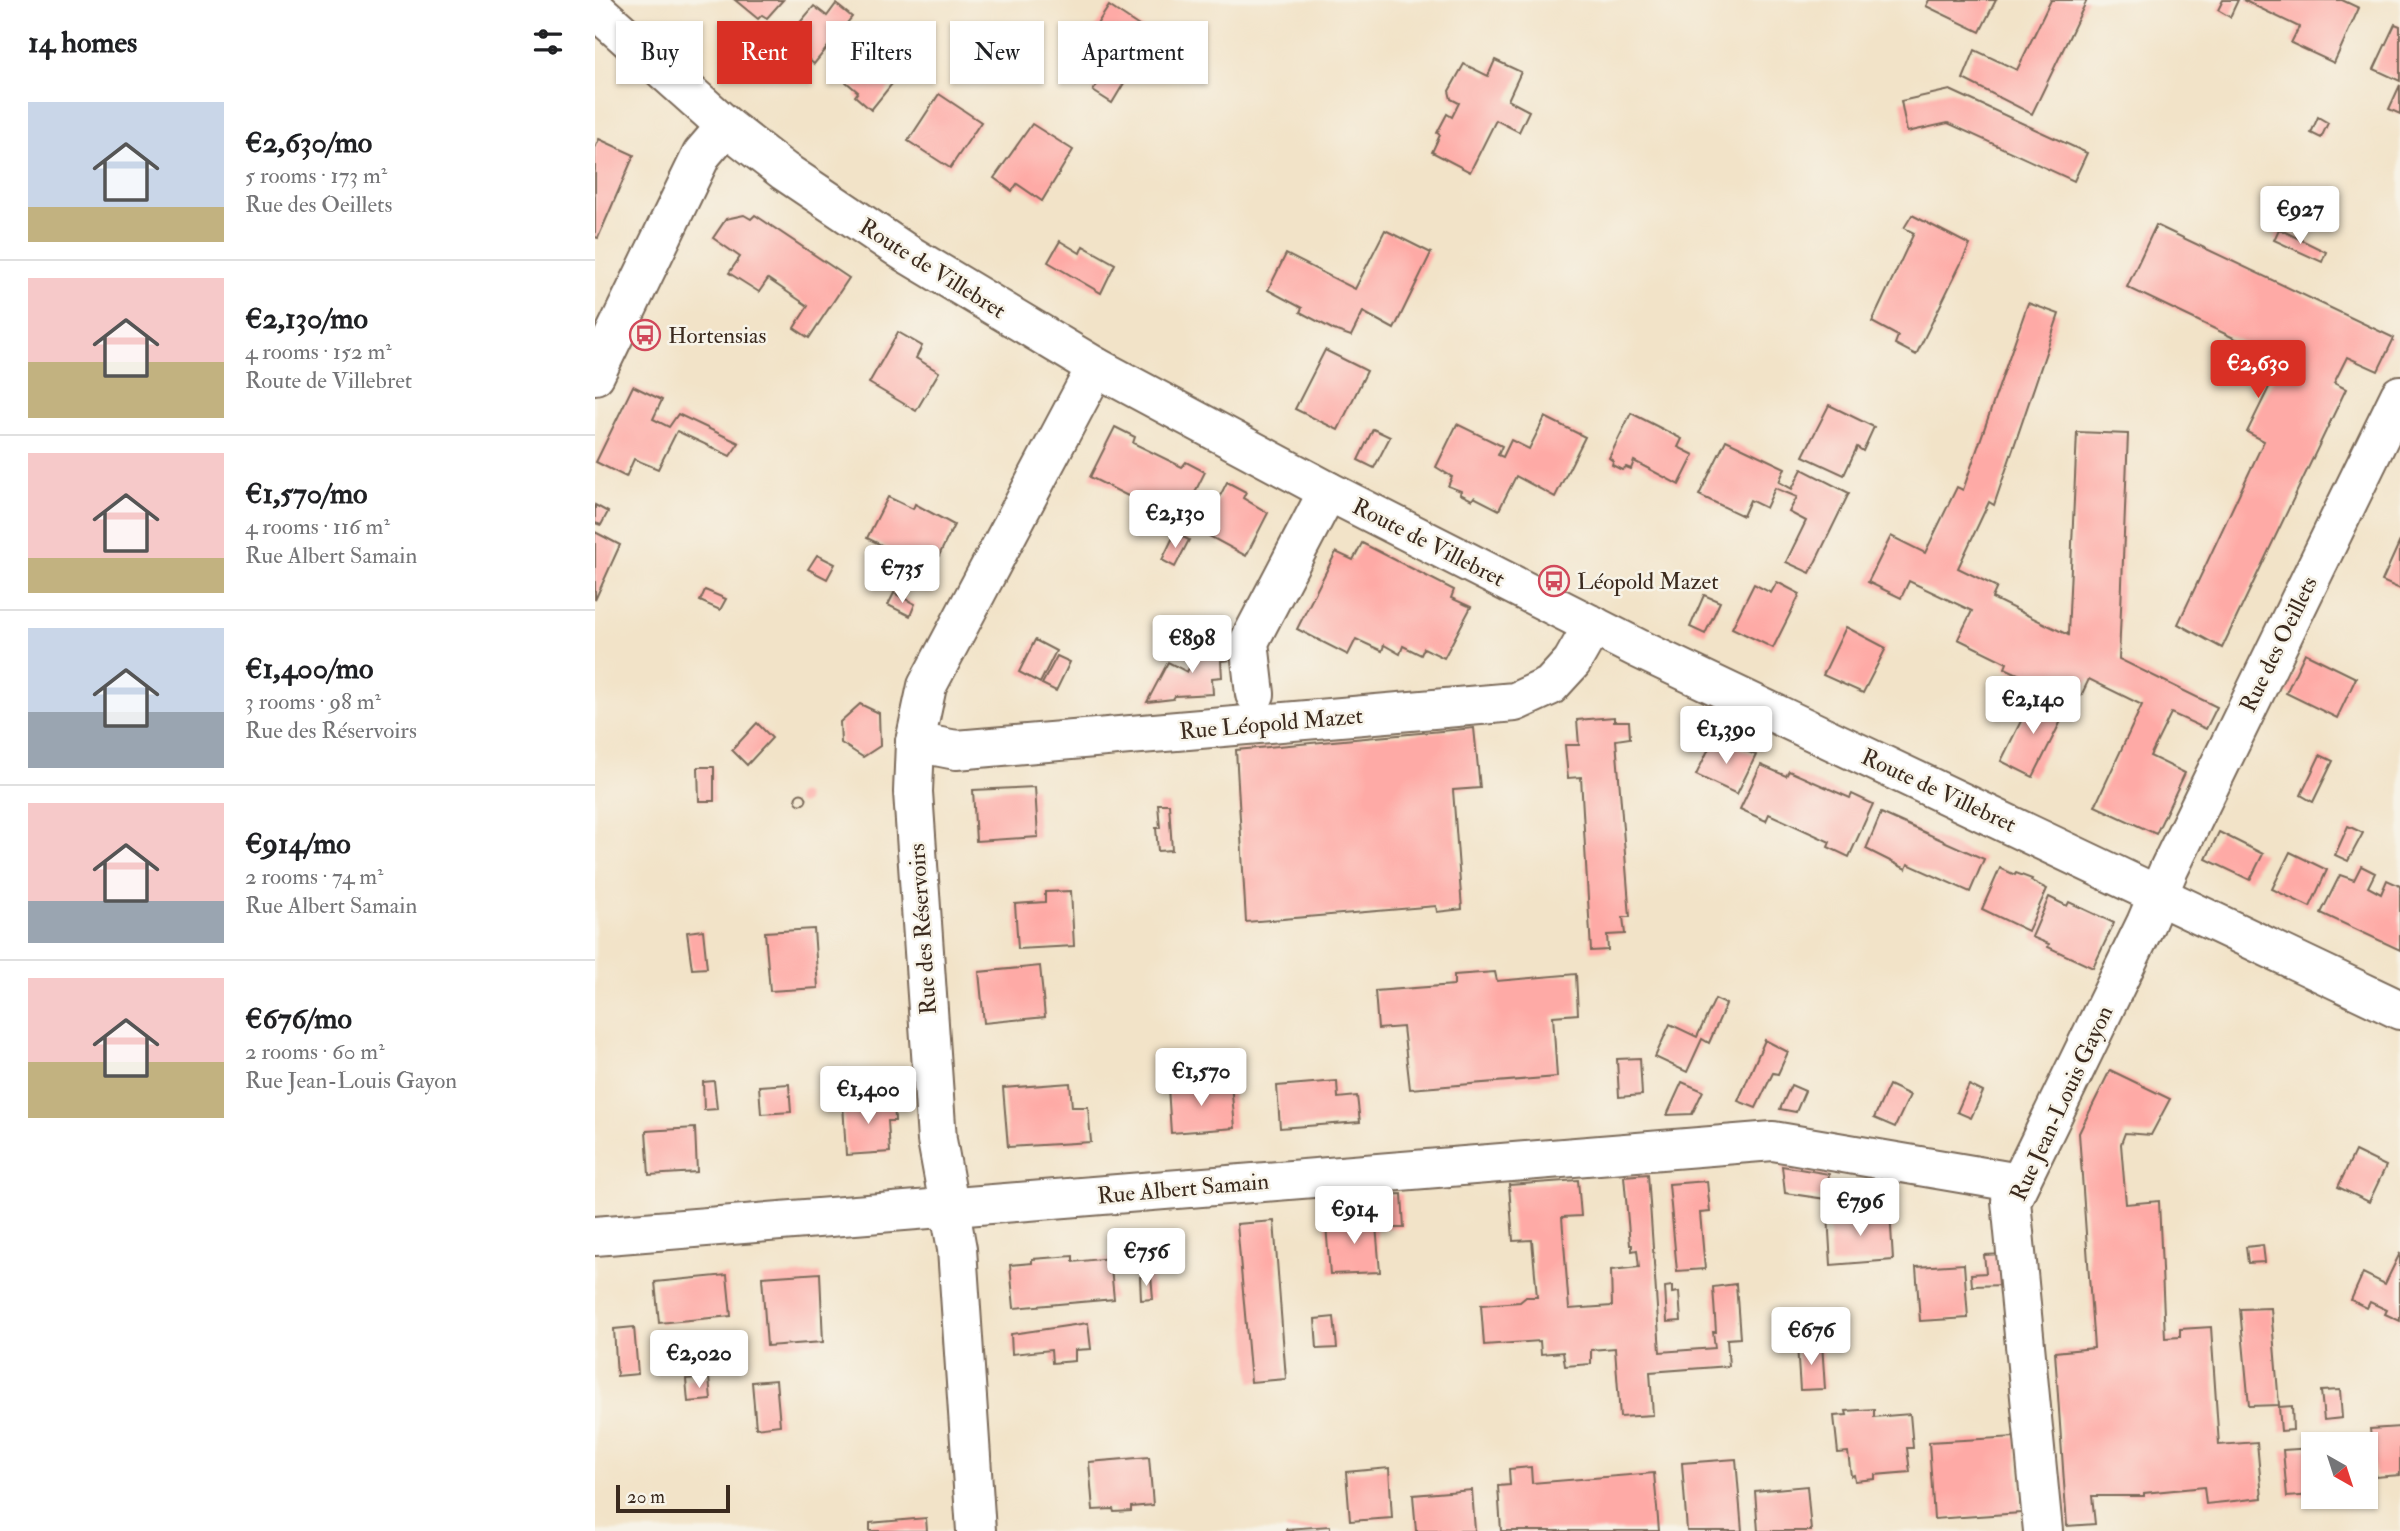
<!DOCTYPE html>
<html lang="en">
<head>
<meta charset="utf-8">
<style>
  body { margin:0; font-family:"IM FELL Double Pica",serif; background:#f6f6f6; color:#202124; height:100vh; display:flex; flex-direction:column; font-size:26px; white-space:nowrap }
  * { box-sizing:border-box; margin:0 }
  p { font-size:23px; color:#757577 }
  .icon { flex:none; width:38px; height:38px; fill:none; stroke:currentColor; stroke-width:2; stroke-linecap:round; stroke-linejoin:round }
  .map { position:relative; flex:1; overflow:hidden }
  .sheet { display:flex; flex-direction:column; background:#fff; width:595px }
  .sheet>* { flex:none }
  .top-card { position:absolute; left:21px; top:21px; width:665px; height:63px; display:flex; gap:14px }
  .needle { width:46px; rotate:141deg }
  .fabs { position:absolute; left:1706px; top:1432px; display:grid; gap:14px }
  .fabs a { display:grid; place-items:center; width:77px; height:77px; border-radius:0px; background:#fff; box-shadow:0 2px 5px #0004; font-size:35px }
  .scale { position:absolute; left:21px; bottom:18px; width:114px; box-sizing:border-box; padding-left:7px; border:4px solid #3b2a1e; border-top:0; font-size:19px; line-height:24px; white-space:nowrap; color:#3b2a1e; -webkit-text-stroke:5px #f7f3e8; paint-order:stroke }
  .price { position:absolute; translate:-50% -60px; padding:0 16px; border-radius:7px; background:#fff; color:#222; font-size:23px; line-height:46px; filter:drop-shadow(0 2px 4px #0008) }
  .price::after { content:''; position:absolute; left:50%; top:42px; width:21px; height:16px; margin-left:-10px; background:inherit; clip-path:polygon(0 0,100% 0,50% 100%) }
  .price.selected { background:#d93025; color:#fff }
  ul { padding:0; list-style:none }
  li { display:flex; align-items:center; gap:21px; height:175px; padding:0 28px }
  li+li { border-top:2px solid #e0e0e0 }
  li span { display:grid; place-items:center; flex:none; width:196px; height:140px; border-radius:0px; color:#555 }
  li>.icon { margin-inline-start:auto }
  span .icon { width:84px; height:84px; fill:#fffc; stroke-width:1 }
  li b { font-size:30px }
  h2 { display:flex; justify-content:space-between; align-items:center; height:84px; padding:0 28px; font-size:30px }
  .pill { padding:0 24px; border-radius:0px; background:#fff; box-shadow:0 2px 5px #0004; font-size:24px; line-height:63px }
  .pill.selected { background:#d93025; color:#fff }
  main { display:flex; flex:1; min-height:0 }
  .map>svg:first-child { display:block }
  .building { fill:#feaaa6 }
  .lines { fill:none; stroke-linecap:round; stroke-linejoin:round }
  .street-casing { stroke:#7b6b5a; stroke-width:42 }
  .secondary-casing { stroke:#7b6b5a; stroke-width:42 }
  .street { stroke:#fff; stroke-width:38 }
  .secondary { stroke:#fff; stroke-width:38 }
  .labels { text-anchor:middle; stroke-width:5; stroke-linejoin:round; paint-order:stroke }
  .street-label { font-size:23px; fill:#3b2a1e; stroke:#f7f3e8 }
  .poi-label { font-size:23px; fill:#3b2a1e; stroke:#f7f3e8; text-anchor:start }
</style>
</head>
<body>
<main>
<section class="sheet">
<h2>14 homes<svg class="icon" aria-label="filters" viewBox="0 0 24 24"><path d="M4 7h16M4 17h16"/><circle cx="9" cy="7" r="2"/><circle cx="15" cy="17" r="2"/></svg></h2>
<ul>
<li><span style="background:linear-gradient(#c9d6e8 75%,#c2b280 0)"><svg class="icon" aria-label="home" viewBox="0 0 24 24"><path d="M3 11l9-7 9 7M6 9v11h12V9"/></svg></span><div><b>€2,630/mo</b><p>5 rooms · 173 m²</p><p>Rue des Oeillets</p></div></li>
<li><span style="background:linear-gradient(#f6c9c9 60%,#c2b280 0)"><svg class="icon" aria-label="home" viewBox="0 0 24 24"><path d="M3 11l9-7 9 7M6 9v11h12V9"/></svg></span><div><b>€2,130/mo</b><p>4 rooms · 152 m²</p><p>Route de Villebret</p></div></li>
<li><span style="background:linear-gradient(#f6c9c9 75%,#c2b280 0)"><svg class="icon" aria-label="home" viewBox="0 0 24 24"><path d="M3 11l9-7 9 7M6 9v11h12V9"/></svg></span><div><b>€1,570/mo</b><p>4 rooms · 116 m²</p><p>Rue Albert Samain</p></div></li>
<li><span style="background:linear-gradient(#c9d6e8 60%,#9aa5b1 0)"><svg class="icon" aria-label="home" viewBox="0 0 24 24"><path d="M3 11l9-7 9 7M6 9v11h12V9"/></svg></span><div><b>€1,400/mo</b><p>3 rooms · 98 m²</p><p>Rue des Réservoirs</p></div></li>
<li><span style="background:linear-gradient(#f6c9c9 70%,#9aa5b1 0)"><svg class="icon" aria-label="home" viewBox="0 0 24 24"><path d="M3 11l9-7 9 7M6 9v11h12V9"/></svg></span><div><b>€914/mo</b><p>2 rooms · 74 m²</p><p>Rue Albert Samain</p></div></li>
<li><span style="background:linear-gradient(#f6c9c9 60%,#c2b280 0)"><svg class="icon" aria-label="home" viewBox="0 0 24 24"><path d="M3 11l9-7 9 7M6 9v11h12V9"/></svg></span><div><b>€676/mo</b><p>2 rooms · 60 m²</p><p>Rue Jean-Louis Gayon</p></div></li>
</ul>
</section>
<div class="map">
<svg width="1805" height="1531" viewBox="0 0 1805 1531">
  <rect width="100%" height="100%" fill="#f7f3e8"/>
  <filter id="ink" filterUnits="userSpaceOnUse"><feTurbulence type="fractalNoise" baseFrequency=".0143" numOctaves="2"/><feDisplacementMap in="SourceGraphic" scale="14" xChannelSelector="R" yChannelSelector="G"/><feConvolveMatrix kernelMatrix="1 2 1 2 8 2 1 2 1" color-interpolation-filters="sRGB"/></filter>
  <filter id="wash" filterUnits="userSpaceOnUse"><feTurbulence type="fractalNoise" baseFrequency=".00686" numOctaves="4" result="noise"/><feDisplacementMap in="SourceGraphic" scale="28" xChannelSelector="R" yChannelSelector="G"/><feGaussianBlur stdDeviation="1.57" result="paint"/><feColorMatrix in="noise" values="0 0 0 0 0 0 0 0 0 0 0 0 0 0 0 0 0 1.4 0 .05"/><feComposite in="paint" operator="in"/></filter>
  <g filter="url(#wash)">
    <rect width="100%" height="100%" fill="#f2e3c8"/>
    <g id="blocks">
      <g class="building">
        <polygon points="140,0 188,0 172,18 167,15 163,19"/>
        <polygon points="1334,0 1401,0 1385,32 1331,6"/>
        <polygon points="1456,0 1492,0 1437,114 1368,79 1380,50 1422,70"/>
        <polygon points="1628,0 1643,0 1635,17 1623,10"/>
        <polygon points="1648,0 1747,0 1764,8 1739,63 1696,43 1704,27"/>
        <polygon points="241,4 257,17 219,64 190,40 219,6 232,16"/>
        <polygon points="514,6 556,34 538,62 525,54 523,56 495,35"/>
        <polygon points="1800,24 1805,26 1805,81 1779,69"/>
        <polygon points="270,29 313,64 276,110 260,96 263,92 238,71"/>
        <polygon points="900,60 926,72 913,100 934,111 924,132 901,120 875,172 837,152 845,135 842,133 852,114 857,117 864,103 856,99 854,91 869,64 893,76"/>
        <polygon points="511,71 529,83 517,103 498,91"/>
        <polygon points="1805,85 1805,114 1794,109"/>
        <polygon points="1355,90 1492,153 1479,181 1353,123 1312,132 1306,101"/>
        <polygon points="344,94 386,122 355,168 313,141"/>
        <polygon points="1723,117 1733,123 1726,138 1716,133"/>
        <polygon points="437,124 478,150 447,201 422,184 417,191 399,178"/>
        <polygon points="4,139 39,155 3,238 0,237 0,148"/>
        <polygon points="149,215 156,219 160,215 254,278 214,338 199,328 213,306 173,279 164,292 134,273 145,257 118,238 131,219"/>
        <polygon points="1317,215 1375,245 1321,355 1300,344 1303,336 1277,322 1319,233 1309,228"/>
        <polygon points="1561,225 1799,338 1783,371 1752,357 1739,383 1751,389 1627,648 1583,624 1669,441 1652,432 1687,361 1532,287"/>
        <polygon points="1684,229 1731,252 1727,262 1679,240"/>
        <polygon points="790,230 836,253 799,329 768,312 756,336 739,330 705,312 707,308 673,290 691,254 760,289"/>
        <polygon points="465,241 485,253 488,246 520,264 506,293 453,262"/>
        <polygon points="1433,303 1464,314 1399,505 1394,502 1363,568 1402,587 1397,598 1473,635 1482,432 1533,434 1524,659 1622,707 1611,729 1576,713 1555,756 1590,773 1561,834 1500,806 1547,705 1494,679 1486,696 1448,677 1444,684 1410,668 1412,663 1363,639 1377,611 1314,581 1306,598 1273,582 1296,536 1330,553 1362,487 1368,490"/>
        <polygon points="303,332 327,346 321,358 344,372 321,411 274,383"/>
        <polygon points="730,350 772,371 743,430 700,409"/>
        <polygon points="38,386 67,400 58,419 74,427 83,414 144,443 135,456 82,431 63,469 39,459 31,477 1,462"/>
        <polygon points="1234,405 1279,427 1268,451 1262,447 1249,475 1208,456"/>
        <polygon points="1036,413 1087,439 1083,447 1099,455 1084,485 1039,461 1036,469 1031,467 1027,470 1017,465 1018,461 1014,458"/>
        <polygon points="950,417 990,437 960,497 921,476 904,510 879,497 877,500 865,494 866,491 853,486 857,477 841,467 862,424 907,446 903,455 908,457 916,440 934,449"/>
        <polygon points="520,427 540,437 538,443 587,467 591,462 610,472 585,522 495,477"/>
        <polygon points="778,429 795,437 779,468 763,460"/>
        <polygon points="1131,440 1190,468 1184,482 1197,489 1207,469 1254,493 1215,573 1191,562 1211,521 1194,512 1202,497 1180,488 1171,508 1155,500 1148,516 1104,495"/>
        <polygon points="632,482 651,492 648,498 673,513 651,556 607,532"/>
        <polygon points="293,497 318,509 320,504 359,525 337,570 272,538"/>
        <polygon points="0,505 13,512 6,525 0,523"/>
        <polygon points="0,532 25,545 0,600"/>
        <polygon points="580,533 594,540 580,567 567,560"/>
        <polygon points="1805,541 1805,589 1787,581"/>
        <polygon points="767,543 859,590 856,598 876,607 849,658 829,648 826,655 808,646 805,654 789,645 787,651 761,639 753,655 702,629 741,552 758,560"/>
        <polygon points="222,555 240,564 232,579 213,569"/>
        <polygon points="1182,582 1205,594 1178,648 1137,628 1159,584 1176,593"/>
        <polygon points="110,590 131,599 125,610 105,601"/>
        <polygon points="299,593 320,604 315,616 293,605"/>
        <polygon points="1109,595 1125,602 1110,634 1095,627"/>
        <polygon points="1251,627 1291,648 1268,693 1228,675"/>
        <polygon points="440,640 461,651 445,683 424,672"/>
        <polygon points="635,644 636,660 626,661 627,677 617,678 618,694 580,696 578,699 552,702 573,662 592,672 605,647"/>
        <polygon points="1710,653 1761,678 1742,718 1691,693"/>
        <polygon points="462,656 475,662 461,691 447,684"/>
        <polygon points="1439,695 1471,711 1438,777 1406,761"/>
        <polygon points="265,704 284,713 285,746 268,757 246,743 245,722"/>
        <polygon points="1019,717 1019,721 1034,721 1035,738 1021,740 1035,917 1028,917 1030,934 1012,935 1013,950 996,951 986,777 973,778 970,745 984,745 982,720"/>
        <polygon points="162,723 177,738 152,765 137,750"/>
        <polygon points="879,728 885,788 858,790 867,909 842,912 841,906 651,922 641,750"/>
        <polygon points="1119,738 1161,755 1142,794 1101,775"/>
        <polygon points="1725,755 1738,761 1718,802 1706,795"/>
        <polygon points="1166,765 1191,776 1194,771 1255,798 1257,794 1278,804 1254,857 1233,847 1235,842 1174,814 1171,821 1145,809"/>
        <polygon points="103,767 119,767 119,801 104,801"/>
        <polygon points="440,787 443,837 381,841 378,790"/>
        <circle cx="206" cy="799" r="5.5"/>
        <polygon points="563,804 574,804 577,850 563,851 561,828 565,828"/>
        <polygon points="1286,813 1389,859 1375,892 1313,864 1311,869 1271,849"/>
        <polygon points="1753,826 1768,833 1753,861 1740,855"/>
        <polygon points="1624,832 1668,854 1655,880 1611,859"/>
        <polygon points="1695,852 1732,870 1715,907 1677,889"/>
        <polygon points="1766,866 1780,873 1773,887 1786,894 1792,880 1805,886 1805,950 1726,913 1745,875 1759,880"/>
        <polygon points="1405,868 1420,875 1421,873 1437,879 1436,881 1452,889 1433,931 1387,909"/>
        <polygon points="476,891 479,946 423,949 420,904 450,902 450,892"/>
        <polygon points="1454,897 1472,906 1474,902 1519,923 1498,968 1453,947 1454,944 1437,937"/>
        <polygon points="219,929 223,988 175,991 170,932"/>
        <polygon points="108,930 112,968 97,969 92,932"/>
        <polygon points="445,966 450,1017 389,1023 384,972"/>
        <polygon points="900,972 902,981 981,974 983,1014 958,1016 962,1077 815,1089 808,1027 783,1029 780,991 859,985 859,975"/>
        <polygon points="1120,999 1131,1004 1114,1043 1107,1039 1092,1072 1060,1057 1075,1024 1102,1037"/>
        <polygon points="1170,1040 1193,1052 1183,1074 1178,1073 1161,1108 1143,1101"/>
        <polygon points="1045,1058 1047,1095 1024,1097 1022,1059"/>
        <polygon points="1515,1070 1575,1099 1556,1135 1530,1133 1526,1144 1531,1204 1564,1201 1570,1338 1585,1337 1585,1329 1616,1327 1624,1445 1662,1442 1667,1498 1611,1504 1609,1487 1549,1493 1549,1496 1497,1496 1500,1524 1472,1526 1460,1352 1499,1348 1484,1133"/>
        <polygon points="119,1081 122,1109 109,1110 108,1082"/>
        <polygon points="742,1081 743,1098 762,1096 765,1122 685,1128 682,1086"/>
        <polygon points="1087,1082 1108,1091 1097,1114 1072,1115"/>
        <polygon points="475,1083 477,1107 493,1107 496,1142 413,1147 408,1088"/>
        <polygon points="636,1083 640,1128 576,1133 573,1087"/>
        <polygon points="194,1084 196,1112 166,1114 164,1086"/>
        <polygon points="1196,1085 1210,1091 1201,1112 1185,1109"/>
        <polygon points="1294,1085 1315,1095 1300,1127 1279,1118"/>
        <polygon points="1374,1085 1388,1092 1376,1118 1362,1112"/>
        <polygon points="299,1099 300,1121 293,1121 295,1152 251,1155 248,1103"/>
        <polygon points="100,1128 102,1172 54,1175 51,1131"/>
        <polygon points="1760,1151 1791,1166 1774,1202 1743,1187"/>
        <polygon points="1187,1166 1234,1174 1231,1199 1190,1193"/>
        <polygon points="1053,1174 1065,1352 1120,1348 1118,1332 1121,1332 1118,1287 1141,1284 1145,1338 1132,1339 1134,1366 1055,1372 1058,1415 1025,1417 1020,1348 996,1350 996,1364 970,1366 968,1352 946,1354 945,1341 889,1345 886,1305 925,1302 931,1297 942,1297 937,1240 918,1241 914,1185 983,1180 986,1216 967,1217 974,1309 1017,1306 1016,1270 1044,1267 1042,1250 1037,1251 1037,1245 1035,1245 1029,1176"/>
        <polygon points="1112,1181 1115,1212 1105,1213 1110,1269 1082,1271 1074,1184"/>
        <polygon points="807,1194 809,1228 790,1228 787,1195"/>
        <polygon points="1295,1211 1298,1260 1236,1265 1233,1215"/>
        <polygon points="780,1214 785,1272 735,1274 731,1225 757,1222 756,1215"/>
        <polygon points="679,1221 691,1379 656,1382 642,1224"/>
        <polygon points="1668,1245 1670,1262 1653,1263 1651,1247"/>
        <polygon points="1805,1253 1805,1321 1790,1314 1792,1310 1775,1302 1772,1308 1756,1300 1768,1273 1790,1284"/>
        <polygon points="1409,1254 1410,1285 1377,1286 1376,1274 1391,1273 1389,1255"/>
        <polygon points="478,1256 478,1262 515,1258 519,1299 419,1308 415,1265 437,1263 437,1259"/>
        <polygon points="1369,1264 1373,1318 1325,1321 1321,1267"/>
        <polygon points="225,1273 228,1342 172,1346 167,1277"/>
        <polygon points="132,1275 136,1316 64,1323 60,1282"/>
        <polygon points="556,1276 558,1299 546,1300 545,1277"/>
        <polygon points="1077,1286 1077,1293 1084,1292 1086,1321 1072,1322 1070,1287"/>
        <polygon points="1676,1308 1684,1405 1654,1406 1645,1309"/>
        <polygon points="739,1317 742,1348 722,1349 720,1319"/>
        <polygon points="493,1323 496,1349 480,1350 480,1361 457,1363 456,1350 417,1354 416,1334"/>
        <polygon points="39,1327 43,1374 22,1376 19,1329"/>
        <polygon points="1227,1343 1230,1389 1205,1390 1202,1345"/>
        <polygon points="114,1377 116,1400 93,1402 91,1379"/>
        <polygon points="181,1380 185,1425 161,1428 157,1382"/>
        <polygon points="1745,1390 1747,1418 1729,1420 1726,1391"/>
        <polygon points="1697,1406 1698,1430 1686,1431 1684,1407"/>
        <polygon points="1279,1409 1279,1417 1315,1414 1318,1448 1312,1448 1315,1472 1280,1475 1280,1479 1260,1481 1259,1475 1256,1476 1253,1452 1243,1453 1239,1416 1252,1415 1251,1411"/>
        <polygon points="1805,1427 1805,1475 1780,1477 1775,1429"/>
        <polygon points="1421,1437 1426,1513 1339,1519 1334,1442"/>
        <polygon points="1718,1448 1718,1495 1692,1497 1688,1450"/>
        <polygon points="554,1457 558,1505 536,1507 536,1511 519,1512 518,1509 498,1510 494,1462"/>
        <polygon points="1141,1459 1147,1531 1092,1531 1087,1463"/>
        <polygon points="936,1467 937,1483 1059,1473 1064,1531 906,1531 903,1486 915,1485 914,1469"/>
        <polygon points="794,1468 797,1518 755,1521 751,1472"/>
        <polygon points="1212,1486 1216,1531 1163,1531 1160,1491"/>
        <polygon points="877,1490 880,1531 821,1531 818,1495"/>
        <polygon points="331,1518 332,1531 275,1531 275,1523"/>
        <polygon points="735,1526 735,1531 691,1531 691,1529"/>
      </g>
    </g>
  </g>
  <g filter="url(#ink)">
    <use href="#blocks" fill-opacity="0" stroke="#7b6b5a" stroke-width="2"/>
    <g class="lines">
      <g class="street-casing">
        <g id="street">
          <polyline points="0,375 107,154 131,126"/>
          <polyline points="660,694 654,642 733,491"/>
          <polyline points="320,742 361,750 920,702 955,686 977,662 998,625"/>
          <polyline points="0,1236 1178,1141 1424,1183"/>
          <polyline points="381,1531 362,1249 342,1140 318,792 320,742 332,686 501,367"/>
          <polyline points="1448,1531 1416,1201 1551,923 1574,869 1805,395"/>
        </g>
      </g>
      <g class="secondary-casing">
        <polyline id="secondary" points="0,9 131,126 189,171 311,253 501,367 733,491 1044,649 1805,1010"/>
      </g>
      <use href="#street" class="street"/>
      <use href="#secondary" class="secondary"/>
    </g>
  </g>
  <defs>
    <g id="bus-ring" transform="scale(1.575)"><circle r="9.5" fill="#f7f3e8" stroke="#d1495b" stroke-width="1.5"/><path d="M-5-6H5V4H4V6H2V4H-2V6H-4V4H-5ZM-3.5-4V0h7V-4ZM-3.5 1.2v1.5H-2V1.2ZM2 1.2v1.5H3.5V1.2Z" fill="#d1495b"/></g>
  </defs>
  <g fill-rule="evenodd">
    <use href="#bus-ring" x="50" y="335"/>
    <use href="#bus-ring" x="959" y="581"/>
  </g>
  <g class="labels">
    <g class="street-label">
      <text transform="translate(338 268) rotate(32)" y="8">Route de Villebret</text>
      <text transform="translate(834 542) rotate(27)" y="8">Route de Villebret</text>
      <text transform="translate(1683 644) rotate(-64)" y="8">Rue des Oeillets</text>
      <text transform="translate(676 723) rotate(-5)" y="8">Rue Léopold Mazet</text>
      <text transform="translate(1344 790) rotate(25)" y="8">Route de Villebret</text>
      <text transform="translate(327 929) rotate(-94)" y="8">Rue des Réservoirs</text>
      <text transform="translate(1466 1103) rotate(-65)" y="8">Rue Jean-Louis Gayon</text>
      <text transform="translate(588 1188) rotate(-5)" y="8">Rue Albert Samain</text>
    </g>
    <g class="poi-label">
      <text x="73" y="343">Hortensias</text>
      <text x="982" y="589">Léopold Mazet</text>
    </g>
  </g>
</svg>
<div class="fabs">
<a><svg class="needle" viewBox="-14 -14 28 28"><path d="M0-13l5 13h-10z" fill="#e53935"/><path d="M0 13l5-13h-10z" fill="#757577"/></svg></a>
</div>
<div class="scale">20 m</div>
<b class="price" style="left:1705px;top:246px">€927</b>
<b class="price selected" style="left:1663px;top:400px">€2,630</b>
<b class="price" style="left:580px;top:550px">€2,130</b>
<b class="price" style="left:307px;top:605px">€735</b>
<b class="price" style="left:597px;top:675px">€898</b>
<b class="price" style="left:1438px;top:736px">€2,140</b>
<b class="price" style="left:1131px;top:766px">€1,390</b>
<b class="price" style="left:606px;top:1108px">€1,570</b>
<b class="price" style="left:273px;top:1126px">€1,400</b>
<b class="price" style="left:1265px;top:1238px">€796</b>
<b class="price" style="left:759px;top:1246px">€914</b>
<b class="price" style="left:551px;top:1288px">€756</b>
<b class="price" style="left:1216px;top:1367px">€676</b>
<b class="price" style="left:104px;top:1390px">€2,020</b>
<div class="top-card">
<a class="pill">Buy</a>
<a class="pill selected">Rent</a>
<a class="pill">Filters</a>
<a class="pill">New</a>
<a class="pill">Apartment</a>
</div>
</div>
</main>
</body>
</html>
